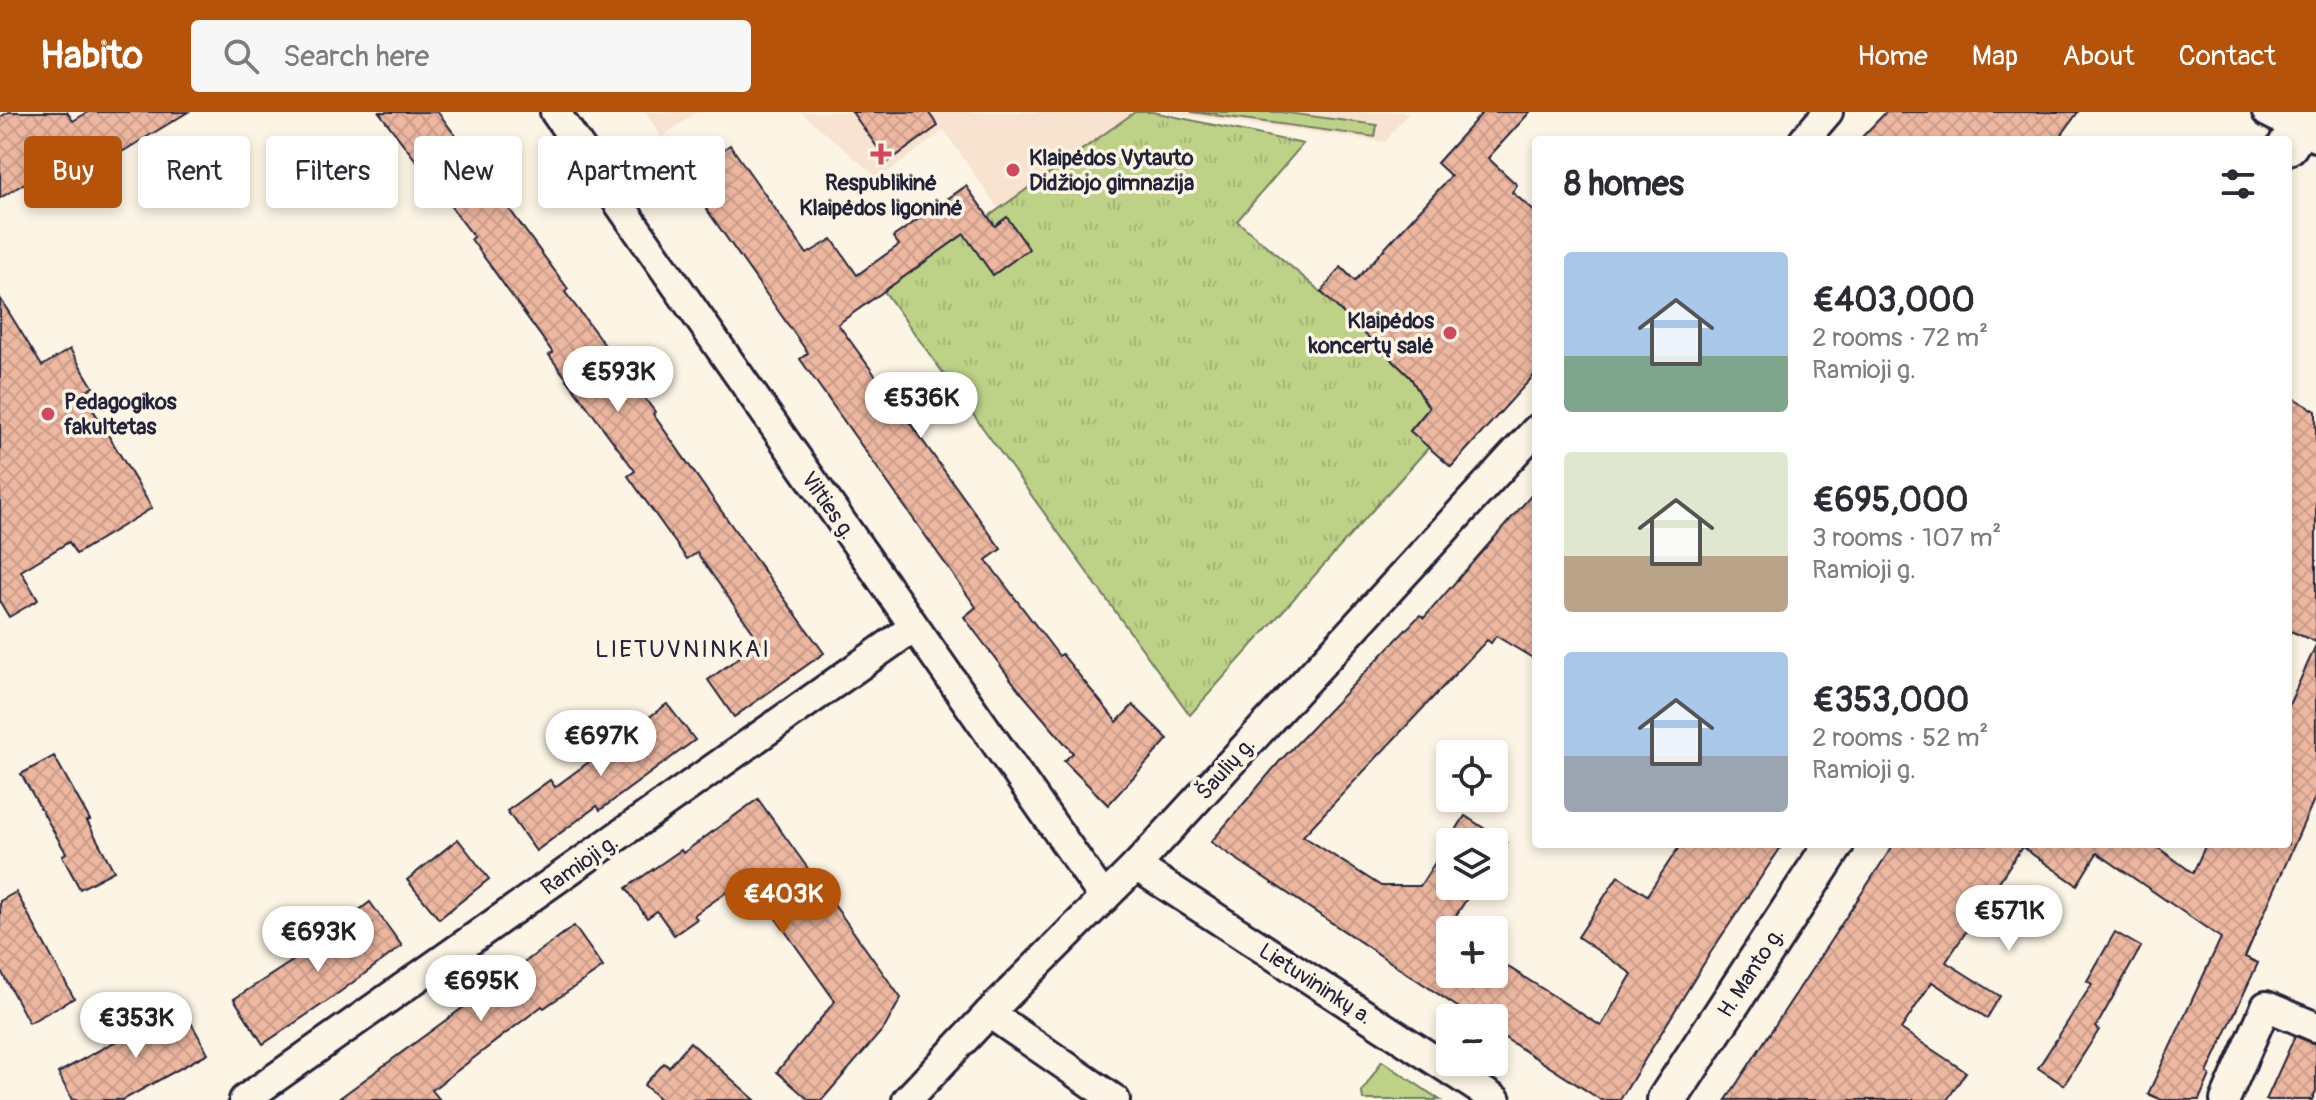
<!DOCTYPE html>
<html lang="en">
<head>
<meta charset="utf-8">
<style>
  body { margin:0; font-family:Pangolin,sans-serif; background:#f7f7f7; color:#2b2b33; height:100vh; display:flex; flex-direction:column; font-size:30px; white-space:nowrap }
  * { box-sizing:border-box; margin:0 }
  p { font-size:26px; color:#7c7c81 }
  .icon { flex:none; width:44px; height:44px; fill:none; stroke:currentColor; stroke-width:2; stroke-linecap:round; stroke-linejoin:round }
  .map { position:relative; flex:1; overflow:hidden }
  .details { position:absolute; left:1532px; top:24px; width:760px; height:712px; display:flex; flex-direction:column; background:#fff; border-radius:8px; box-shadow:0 4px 12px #0003 }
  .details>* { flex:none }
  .top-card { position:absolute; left:24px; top:24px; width:760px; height:72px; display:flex; gap:16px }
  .controls { position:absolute; left:1436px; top:628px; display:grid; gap:16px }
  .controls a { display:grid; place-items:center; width:72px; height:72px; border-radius:8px; background:#fff; box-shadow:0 4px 12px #0003; font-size:40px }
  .price { position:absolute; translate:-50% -68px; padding:0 18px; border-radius:28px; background:#fff; color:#222; font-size:26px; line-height:52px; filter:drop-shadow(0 2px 4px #0008) }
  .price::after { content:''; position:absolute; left:50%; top:48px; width:24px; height:18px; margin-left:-12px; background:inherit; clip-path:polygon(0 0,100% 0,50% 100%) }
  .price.selected { background:#b45309; color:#fff }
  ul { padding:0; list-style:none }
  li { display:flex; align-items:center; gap:24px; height:200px; padding:0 32px }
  li span { display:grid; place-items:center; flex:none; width:224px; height:160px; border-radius:8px; color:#555 }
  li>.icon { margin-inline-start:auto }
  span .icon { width:96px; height:96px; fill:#fffc; stroke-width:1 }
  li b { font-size:34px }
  h2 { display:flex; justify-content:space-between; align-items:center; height:96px; padding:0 32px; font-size:34px }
  .chip { padding:0 28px; border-radius:8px; background:#fff; box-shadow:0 4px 12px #0003; font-size:28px; line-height:72px }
  .chip.selected { background:#b45309; color:#fff }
  header { display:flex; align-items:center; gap:48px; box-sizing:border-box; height:112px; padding:0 40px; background:#b45309; color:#fff }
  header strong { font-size:38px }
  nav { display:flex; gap:44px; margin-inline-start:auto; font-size:28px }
  .search { width:560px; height:72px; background:#f7f7f7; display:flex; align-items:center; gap:20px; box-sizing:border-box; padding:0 28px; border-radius:8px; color:#7c7c81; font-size:30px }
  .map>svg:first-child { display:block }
  .built { fill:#f8e2d0 }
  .grass { fill:#bed287; stroke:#707a61; stroke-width:2 }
  .park { fill:url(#park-tufts); stroke:#707a61; stroke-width:2 }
  .building { fill:url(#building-cross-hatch); stroke:#22223b; stroke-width:2 }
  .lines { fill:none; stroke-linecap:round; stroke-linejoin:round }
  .street-casing { stroke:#22223b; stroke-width:34 }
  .secondary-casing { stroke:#22223b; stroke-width:44 }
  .street { stroke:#fcf5e5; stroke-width:28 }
  .secondary { stroke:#fcf5e5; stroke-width:38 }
  .poi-dot { fill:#d1495b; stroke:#fcf5e5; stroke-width:3 }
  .labels { text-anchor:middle; stroke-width:7; stroke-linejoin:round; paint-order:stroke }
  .poi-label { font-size:22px; font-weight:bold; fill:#22223b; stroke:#fcf5e5; text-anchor:start }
  .street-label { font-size:22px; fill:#22223b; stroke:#fcf5e5 }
  .neighbourhood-label { font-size:24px; letter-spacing:2px; fill:#22223b; stroke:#fcf5e5 }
</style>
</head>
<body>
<header>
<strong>Habito</strong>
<div class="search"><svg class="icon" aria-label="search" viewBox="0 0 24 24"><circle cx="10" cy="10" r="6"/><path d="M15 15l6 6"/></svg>Search here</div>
<nav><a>Home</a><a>Map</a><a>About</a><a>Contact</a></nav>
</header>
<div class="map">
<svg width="2316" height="988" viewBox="0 0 2316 988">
  <defs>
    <pattern id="park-tufts" width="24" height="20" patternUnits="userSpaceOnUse" patternTransform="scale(2)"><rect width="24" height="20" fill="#bed287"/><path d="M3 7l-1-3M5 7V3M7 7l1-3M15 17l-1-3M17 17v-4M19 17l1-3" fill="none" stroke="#a3b475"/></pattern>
    <pattern id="building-cross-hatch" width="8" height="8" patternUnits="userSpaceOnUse" patternTransform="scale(2)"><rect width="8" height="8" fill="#edb7a0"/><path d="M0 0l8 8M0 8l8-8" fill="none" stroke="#cb9d8b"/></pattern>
  </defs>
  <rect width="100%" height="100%" fill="#fcf5e5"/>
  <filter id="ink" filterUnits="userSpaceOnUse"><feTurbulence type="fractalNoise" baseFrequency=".0125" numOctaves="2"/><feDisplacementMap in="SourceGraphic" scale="16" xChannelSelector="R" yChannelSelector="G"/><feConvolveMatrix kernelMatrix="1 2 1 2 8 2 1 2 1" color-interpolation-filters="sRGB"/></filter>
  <g filter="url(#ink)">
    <g class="built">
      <polygon points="645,0 697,0 662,25"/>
      <polygon points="801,0 1134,0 999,98 944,18 879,67"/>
      <polygon points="1162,0 1409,0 1385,30"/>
    </g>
    <g class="grass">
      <polygon points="1191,0 1280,0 1377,13 1375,25"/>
      <polygon points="1382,949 1440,988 1363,988 1362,980"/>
    </g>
    <polygon class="park" points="1135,0 1153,0 1303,32 1237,109 1321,180 1410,265 1429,296 1410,319 1429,335 1190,603 884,179"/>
    <g class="building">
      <polygon points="9,0 67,0 73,9 88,0 188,0 102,52 90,32 0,86 0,5"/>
      <polygon points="379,0 438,0 568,177 565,180 655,300 653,302 751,441 824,541 734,605 708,568 760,530 697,441 687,447 628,364 635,359 549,243 553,241 471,127 474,125"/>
      <polygon points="852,0 928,0 938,14 888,50"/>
      <polygon points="1483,0 1530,0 1488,46 1517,73 1512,80 1536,101 1536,261 1451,355 1410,319 1429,296 1410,265 1321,180 1341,155 1355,169 1451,64 1437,51"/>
      <polygon points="1886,0 2078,0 2058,28 1859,28"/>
      <polygon points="730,33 807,142 832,127 857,163 899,133 893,125 966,74 995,114 1007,105 1029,137 993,163 964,122 838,212 1001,437 986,448 1059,544 1062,542 1117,610 1133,593 1168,627 1108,693 1064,649 1073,641 1019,578 964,505 976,495 800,247 808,241 683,64"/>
      <polygon points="0,186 42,254 70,237 93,275 83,281 152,396 76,442 69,430 21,459 38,488 9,505 0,490"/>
      <polygon points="2288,283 2316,299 2316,530 2288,518"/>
      <polygon points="1536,378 1536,548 1496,524 1491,531 1487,528 1303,724 1381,774 1420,774 1465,704 1505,730 1450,730 1450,774 1475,774 1448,816 1450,817 1450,862 1494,862 1494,846 1601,914 1632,862 1578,825 1618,764 1647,783 1681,732 1783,732 1711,840 1620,988 1601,988 1494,919 1494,906 1474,906 1211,730 1279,650 1420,503 1424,506"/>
      <polygon points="2316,533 2316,683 2245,845 2258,851 2207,961 2210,963 2199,988 2162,988 2148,982 2221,826 2097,741 2077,773 2022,735 1946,850 2000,884 1987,906 1932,870 1901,917 1966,960 1947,988 1726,988 1894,732 2153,732 2193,761 2206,732 2288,732 2288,595"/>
      <polygon points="667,592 695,628 600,698 597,694 536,739 507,699 550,668 555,675"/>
      <polygon points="54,644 90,708 87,709 114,759 80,777 62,744 66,741 21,662"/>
      <polygon points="758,687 901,886 885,915 822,988 809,988 777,960 835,889 747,766 694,803 697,807 674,823 657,799 647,806 626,776 681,738 683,741"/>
      <polygon points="458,727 489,767 439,807 407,768"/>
      <polygon points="16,780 74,886 29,911 0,857 0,789"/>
      <polygon points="370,790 402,834 329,888 263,932 234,887 320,831 318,829"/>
      <polygon points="574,814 603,855 544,896 542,894 432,978 440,988 337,988"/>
      <polygon points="2115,820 2141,835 2096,915 2099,918 2064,973 2038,956 2092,872 2087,869"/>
      <polygon points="181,893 208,941 123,988 72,988 58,961"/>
      <polygon points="2295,924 2316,932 2316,979 2312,988 2266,988"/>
      <polygon points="690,930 755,988 661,988 644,973 664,951 669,955"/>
    </g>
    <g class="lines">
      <g class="street-casing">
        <g id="street">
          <polyline points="555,0 1104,786"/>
          <polyline points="2267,0 2316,25"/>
          <polyline points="1804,28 1828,0"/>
          <polyline points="1136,754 1496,988"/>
          <polyline points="989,901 1115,988"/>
          <polyline points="244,988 914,515"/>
          <polyline points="907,988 989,901 1136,754 1536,318"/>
          <polyline points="2225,988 2266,894 2316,915"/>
        </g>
      </g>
      <g class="secondary-casing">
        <g id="secondary">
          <polyline points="2288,33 2310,0"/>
          <polyline points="1667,988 1834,732"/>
        </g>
      </g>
      <use href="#street" class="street"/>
      <use href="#secondary" class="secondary"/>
    </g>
  </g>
  <g class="poi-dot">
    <path d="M877 30h8v8h8v8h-8v8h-8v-8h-8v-8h8z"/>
    <circle cx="1013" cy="58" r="8"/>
    <circle cx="1450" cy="221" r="8"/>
    <circle cx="48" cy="302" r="8"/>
  </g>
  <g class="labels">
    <g class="poi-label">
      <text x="1029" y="53">Klaipėdos Vytauto<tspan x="1029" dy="25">Didžiojo gimnazija</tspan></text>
      <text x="881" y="78" text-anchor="middle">Respublikinė<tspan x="881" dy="25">Klaipėdos ligoninė</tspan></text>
      <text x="1434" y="216" text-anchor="end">Klaipėdos<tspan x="1434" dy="25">koncertų salė</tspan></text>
      <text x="64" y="297">Pedagogikos<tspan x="64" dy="25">fakultetas</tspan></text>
    </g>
    <g class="street-label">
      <text transform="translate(829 393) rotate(55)" y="8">Vilties g.</text>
      <text transform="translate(1225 656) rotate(-48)" y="8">Šaulių g.</text>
      <text transform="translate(579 752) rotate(-35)" y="8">Ramioji g.</text>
      <text transform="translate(1750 860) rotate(-57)" y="8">H. Manto g.</text>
      <text transform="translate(1316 871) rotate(33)" y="8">Lietuvininkų a.</text>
    </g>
    <g class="neighbourhood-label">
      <text x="683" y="545">LIETUVNINKAI</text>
    </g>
  </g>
</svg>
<div class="controls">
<a><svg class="icon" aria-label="locate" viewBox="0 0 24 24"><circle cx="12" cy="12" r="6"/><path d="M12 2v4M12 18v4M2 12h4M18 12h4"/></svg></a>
<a><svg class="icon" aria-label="layers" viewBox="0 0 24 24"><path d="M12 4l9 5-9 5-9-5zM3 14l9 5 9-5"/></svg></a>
<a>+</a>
<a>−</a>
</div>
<b class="price" style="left:618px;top:302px">€593K</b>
<b class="price" style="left:921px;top:328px">€536K</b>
<b class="price" style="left:601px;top:666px">€697K</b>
<b class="price selected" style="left:783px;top:824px">€403K</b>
<b class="price" style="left:2009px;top:841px">€571K</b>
<b class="price" style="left:318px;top:862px">€693K</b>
<b class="price" style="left:481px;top:911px">€695K</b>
<b class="price" style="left:136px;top:948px">€353K</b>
<div class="top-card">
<a class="chip selected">Buy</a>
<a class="chip">Rent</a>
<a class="chip">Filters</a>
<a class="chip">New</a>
<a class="chip">Apartment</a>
</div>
<section class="details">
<h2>8 homes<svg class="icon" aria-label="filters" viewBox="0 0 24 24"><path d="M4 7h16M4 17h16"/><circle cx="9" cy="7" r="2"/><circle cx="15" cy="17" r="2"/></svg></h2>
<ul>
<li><span style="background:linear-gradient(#a9c7e8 65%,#7fa58c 0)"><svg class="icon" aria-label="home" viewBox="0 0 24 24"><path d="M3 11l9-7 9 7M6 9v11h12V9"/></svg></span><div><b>€403,000</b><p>2 rooms · 72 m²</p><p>Ramioji g.</p></div></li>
<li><span style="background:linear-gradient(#dfe7d0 65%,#b9a48a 0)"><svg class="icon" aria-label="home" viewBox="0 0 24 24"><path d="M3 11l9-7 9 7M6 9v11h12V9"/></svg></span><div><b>€695,000</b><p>3 rooms · 107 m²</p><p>Ramioji g.</p></div></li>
<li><span style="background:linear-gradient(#a9c7e8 65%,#9aa5b1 0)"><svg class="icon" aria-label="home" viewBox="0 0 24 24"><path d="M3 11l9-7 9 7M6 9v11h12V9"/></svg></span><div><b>€353,000</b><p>2 rooms · 52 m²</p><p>Ramioji g.</p></div></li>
</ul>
</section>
</div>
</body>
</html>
